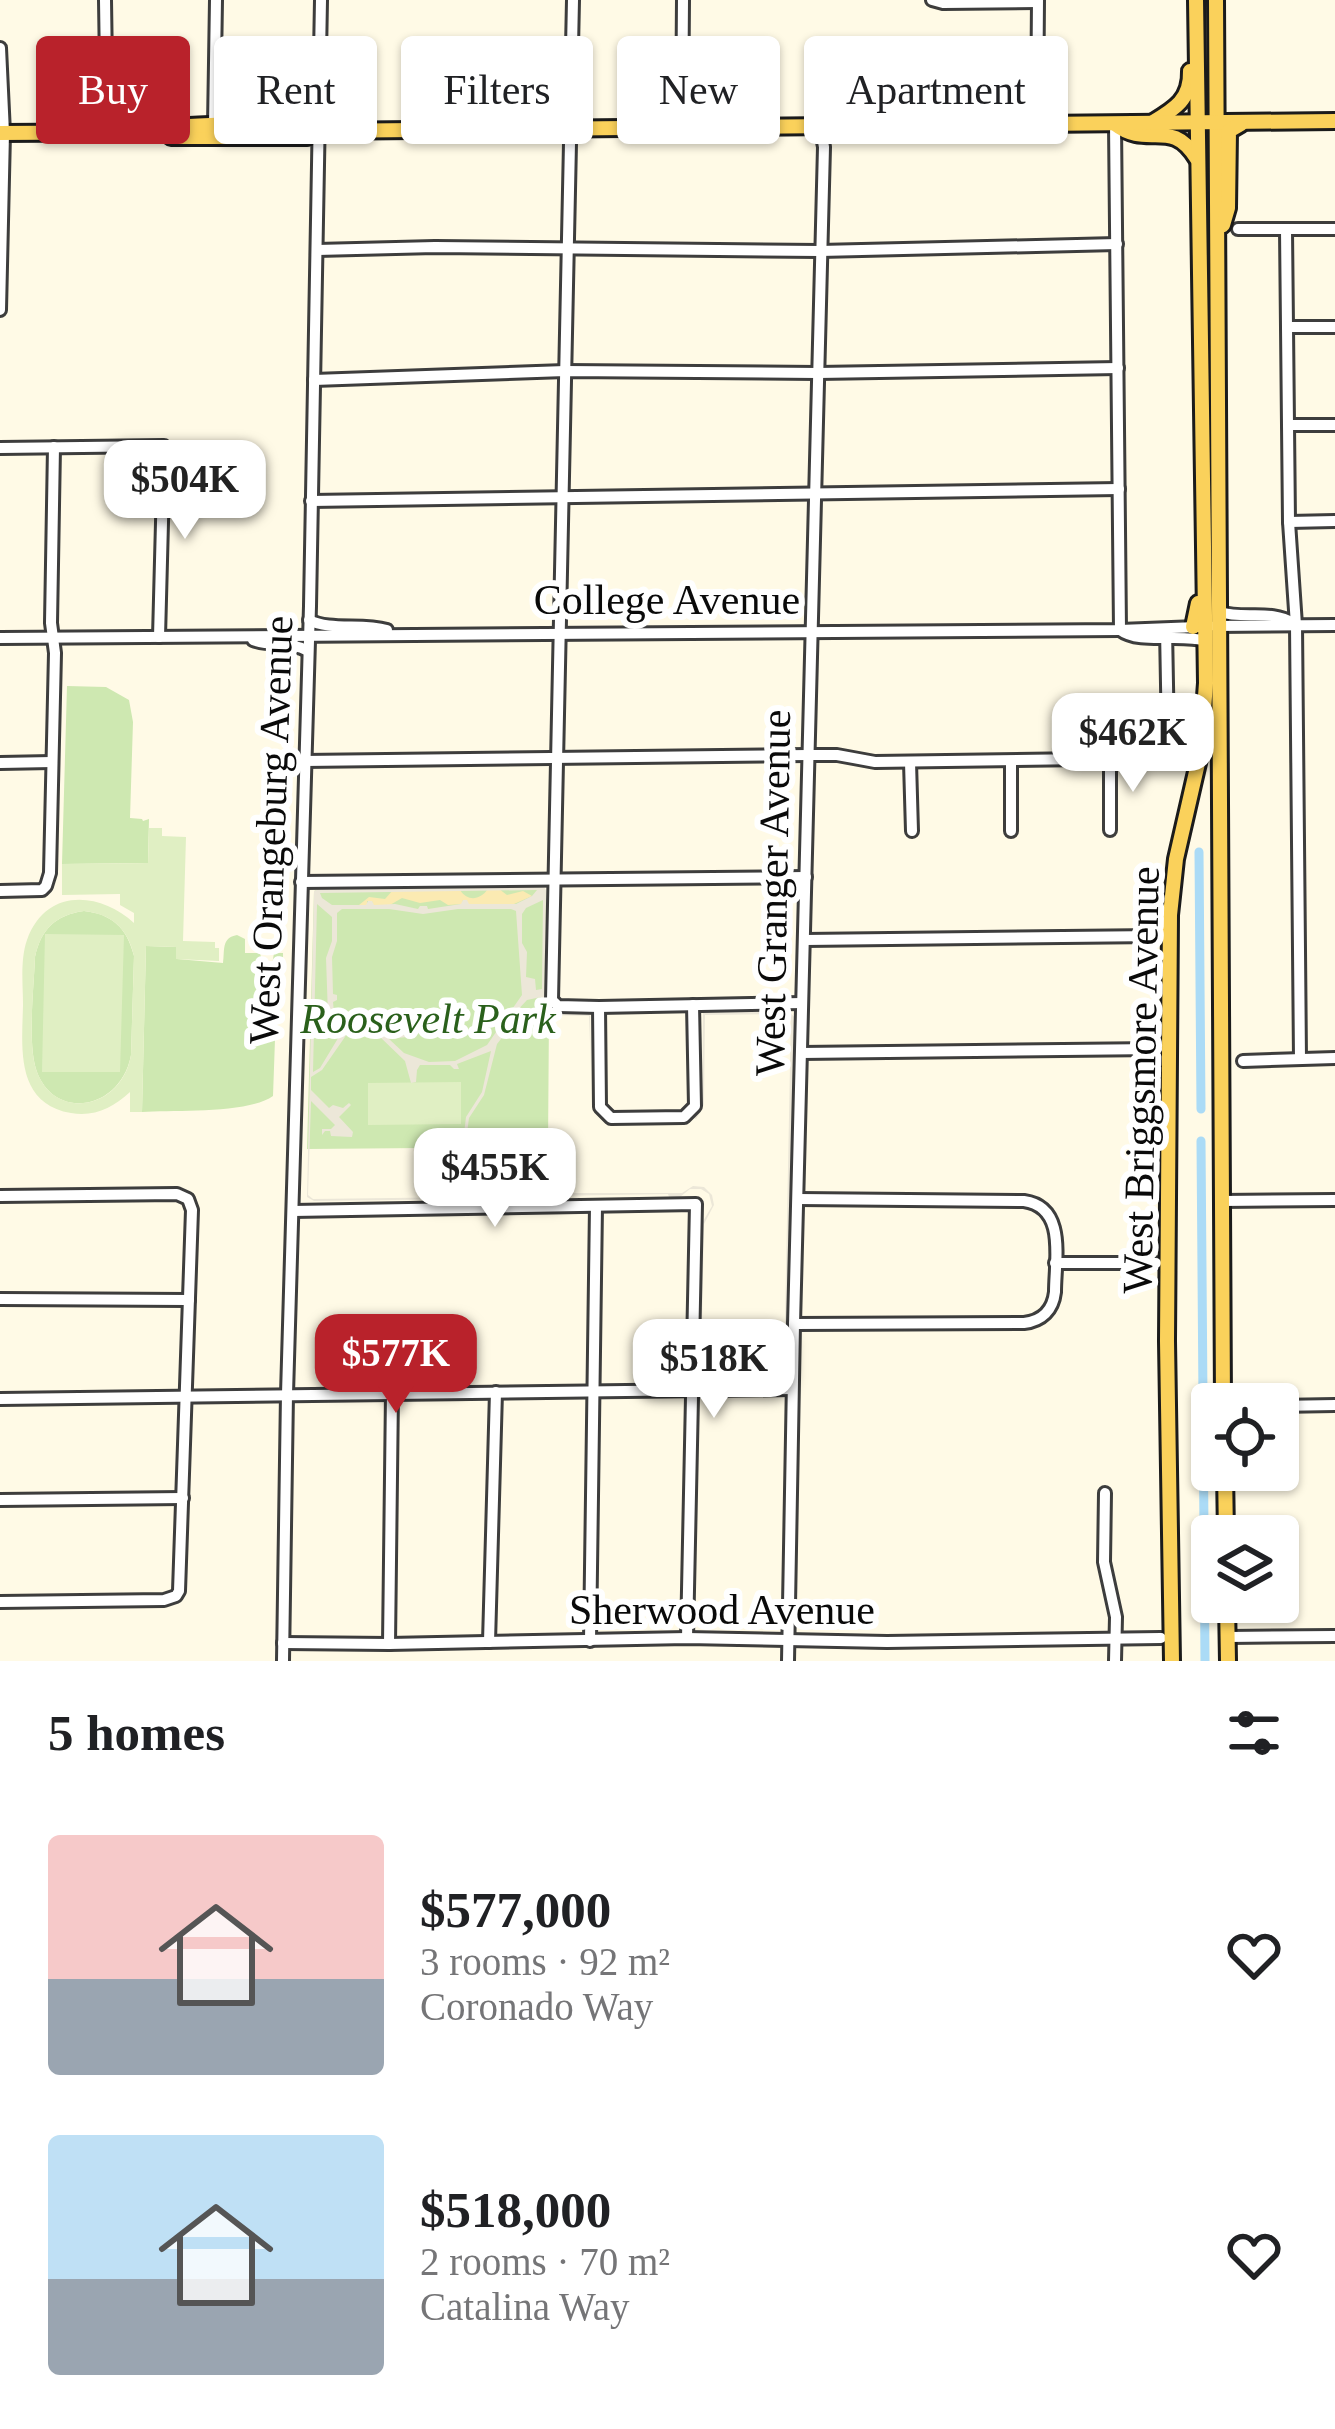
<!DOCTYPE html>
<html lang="en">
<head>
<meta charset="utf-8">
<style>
  body { margin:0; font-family:Georgia,serif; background:#f2f2f2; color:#202124; height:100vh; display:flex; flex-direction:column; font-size:45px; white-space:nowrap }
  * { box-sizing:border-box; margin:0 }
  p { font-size:39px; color:#757577 }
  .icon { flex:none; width:66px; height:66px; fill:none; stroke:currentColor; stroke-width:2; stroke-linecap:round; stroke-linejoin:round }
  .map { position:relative; height:1661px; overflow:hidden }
  .side { display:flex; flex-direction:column; background:#fff; flex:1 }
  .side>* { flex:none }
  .banner { position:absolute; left:36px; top:36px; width:1263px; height:108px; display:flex; gap:24px }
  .buttons { position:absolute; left:1191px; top:1383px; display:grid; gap:24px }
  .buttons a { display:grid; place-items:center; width:108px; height:108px; border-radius:12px; background:#fff; box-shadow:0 3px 9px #0004; font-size:60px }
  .price { position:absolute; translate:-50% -102px; padding:0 27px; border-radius:24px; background:#fff; color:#222; font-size:39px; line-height:78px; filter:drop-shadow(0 3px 6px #0008) }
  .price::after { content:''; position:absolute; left:50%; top:72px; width:36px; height:27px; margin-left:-18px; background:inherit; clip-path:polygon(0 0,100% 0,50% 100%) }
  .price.on { background:#b9222b; color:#fff }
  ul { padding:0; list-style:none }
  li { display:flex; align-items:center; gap:36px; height:300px; padding:0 48px }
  li span { display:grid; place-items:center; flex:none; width:336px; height:240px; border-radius:12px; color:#555 }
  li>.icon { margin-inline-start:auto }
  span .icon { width:144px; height:144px; fill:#fffc; stroke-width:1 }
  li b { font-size:51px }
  h2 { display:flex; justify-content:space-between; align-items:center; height:144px; padding:0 48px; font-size:51px }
  .pill { padding:0 42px; border-radius:12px; background:#fff; box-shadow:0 3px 9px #0004; font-size:42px; line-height:108px }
  .pill.on { background:#b9222b; color:#fff }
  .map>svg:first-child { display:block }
  .green { fill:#cee8b1 }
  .sand { fill:#fbeab2 }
  .pitch { fill:#e0efc3; fill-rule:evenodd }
  .plaza { fill:#ece7d8; fill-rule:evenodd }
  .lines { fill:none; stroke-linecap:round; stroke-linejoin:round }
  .canal { stroke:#abdbf6; stroke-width:9 }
  .minor-casing { stroke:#3d3d3d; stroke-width:16 }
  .major-casing { stroke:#1b1b1b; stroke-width:20 }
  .minor { stroke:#fff; stroke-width:10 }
  .major { stroke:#fad15b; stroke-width:14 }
  .labels { text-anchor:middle; stroke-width:12; stroke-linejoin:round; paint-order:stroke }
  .street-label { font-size:42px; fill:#0a0a0a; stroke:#fff }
  .park-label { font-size:42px; font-style:italic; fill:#2a601b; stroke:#fff }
</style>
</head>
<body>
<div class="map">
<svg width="1335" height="1661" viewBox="0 0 1335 1661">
  <rect width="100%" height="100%" fill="#fffae6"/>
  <g class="green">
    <polygon points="67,686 106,687 129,700 133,722 130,818 142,819 143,821 149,819 148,863 62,864"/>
    <polygon points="542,887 546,891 544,1009 549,1013 548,1147 307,1149 314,891 319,889"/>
    <path d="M84 911C112 914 127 928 134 956L131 1055C121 1109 56 1122 37 1072 27 1045 34 987 35 957 41 929 56 915 84 911Z"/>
    <path d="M237 935 245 939V953H260L263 965H272L274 953H283V978L277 983 273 1096C248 1114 175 1110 142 1112L146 946 176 947 177 959 223 963C225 950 221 938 237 935Z"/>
  </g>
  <path class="sand" d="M488 889H499L507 895 523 891 532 896 514 904H468L463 900 462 904 448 905 440 900 420 903 402 898 390 905H373L372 901H367V905H359L369 897 385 899 393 890H460C468 902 480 900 488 889Z"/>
  <g class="pitch">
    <path d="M149 828H162V836L186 837 183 941 215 942V948H219V961L176 959V947L146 946 142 1112H130V1092C113 1108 94 1117 71 1113 15 1103 22 1048 23 1005 23 985 20 960 27 940 46 887 100 892 134 923V913L120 905V894L62 895V864L148 863ZM84 911C112 914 128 929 134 956L131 1055C122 1109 56 1122 37 1072 27 1046 34 987 35 957 41 929 56 915 84 911Z"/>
    <polygon points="45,934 124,935 120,1072 42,1072"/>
    <polygon points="461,1082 461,1124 368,1125 368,1083"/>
  </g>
  <path class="plaza" d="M544 887 546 890 544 1009 548 1013 590 1014 591 1070 589 1016 547 1015 542 1011 541 997 527 1000 513 1015 515 1021 497 1044 484 1095 469 1118 467 1133 470 1134V1142H463L466 1117 482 1092 491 1051 457 1064 459 1069H454L450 1065H420L417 1070 416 1082 411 1083 405 1061 378 1035 347 1034 322 1070 311 1077V1090L329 1108 333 1105 343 1108 349 1103 351 1105 339 1117 353 1132 352 1137 331 1136 330 1131H325L322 1135V1129H331L335 1125 311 1101 308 1195 313 1199 542 1196 543 1193H682L693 1186 704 1187 712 1195 714 1205 704 1224 701 1377 781 1378 784 1373 791 1014 705 1015 704 1104 700 1113 696 1119 694 1118 702 1101 703 1012 789 1011 795 1018 786 1373 782 1379 703 1381 699 1378 702 1223 712 1206 709 1194 701 1189H690L680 1197H669L668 1194 548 1196 547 1198 314 1201 307 1197 314 891 319 889ZM537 890 532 896 516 904H469L467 900H463L461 904 428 909 427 906H420L418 909 395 904 374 905 372 901H368L366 905H332L322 898 320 893ZM543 900 542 989 536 990 535 979 526 977 527 952 522 943V914L526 908ZM317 904 332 917V941L326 958 328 1015 330 1023 340 1035 320 1068 313 1072ZM389 909 423 914 458 909H511L516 911 522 995 487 1045 455 1061 429 1062 404 1053 389 1039 407 1037 406 1019H397V1024L387 1028 345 1029 335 1022 333 1002 337 1000V995L333 994 332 957 337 941V913L342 909Z"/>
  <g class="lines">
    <g class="canal">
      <polyline points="1199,852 1201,1109"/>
      <polyline points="1201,1141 1205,1661"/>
    </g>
    <g class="minor-casing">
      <g id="minor">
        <polyline points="105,0 107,132"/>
        <polyline points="573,0 552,1000 558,1006 599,1007 802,1003"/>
        <polyline points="932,0 943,3 1037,2"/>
        <polyline points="0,48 4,133 0,310"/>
        <polyline points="1037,123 1038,0"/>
        <path d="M1115 124 1120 630C1140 645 1180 633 1206 641"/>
        <polyline points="214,126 216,0"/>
        <polyline points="682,126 683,0"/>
        <polyline points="1238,229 1335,229"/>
        <polyline points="1286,230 1289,522 1296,625 1300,1059"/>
        <polyline points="317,250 435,247 820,251 1117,244"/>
        <polyline points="1287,327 1335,327"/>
        <polyline points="314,380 565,371 818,373 1118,368"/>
        <polyline points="1288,425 1335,425"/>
        <polyline points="0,448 164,446 159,637"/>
        <polyline points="311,501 1119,489"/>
        <polyline points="1289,522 1335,521"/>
        <path d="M1220 612C1244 620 1271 609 1293 623"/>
        <path d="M309 620C330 631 361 623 387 630"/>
        <polyline points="1215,626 1335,625"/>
        <polyline points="0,638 1120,630 1197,627"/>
        <path d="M253 640C271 647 291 641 308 651"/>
        <polyline points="1110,760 1110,830"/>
        <polyline points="304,761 808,755 837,755 875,762 1152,758 1163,754 1168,740 1166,629"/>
        <polyline points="1011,761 1011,831"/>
        <polyline points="910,762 912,831"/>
        <polyline points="0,763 52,762"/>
        <polyline points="301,882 806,877"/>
        <polyline points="0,891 42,890 46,886 50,873 55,653 51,623 54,447"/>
        <polyline points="805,940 1157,936"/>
        <polyline points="599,1007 600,1107 611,1118 684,1117 695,1106 693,1005"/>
        <polyline points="801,1053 1157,1049"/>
        <polyline points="1243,1061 1335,1058"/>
        <polyline points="0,1196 177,1194 188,1199 192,1210 179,1591 176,1596 164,1600 0,1602"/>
        <polyline points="1221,1201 1335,1200"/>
        <polyline points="293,1211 696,1204 687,1638"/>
        <polyline points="1055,1263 1156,1263"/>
        <polyline points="0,1299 189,1300"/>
        <path d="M794 1324 1024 1323C1042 1321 1053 1310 1055 1292 1055 1260 1067 1207 1024 1201L798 1199"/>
        <polyline points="0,1399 792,1389"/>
        <polyline points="1278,1406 1335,1405"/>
        <polyline points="1105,1493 1104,1562 1116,1617 1115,1661"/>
        <polyline points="0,1500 183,1498"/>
        <polyline points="1228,1637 1335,1636"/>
        <polyline points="590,1641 596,1206"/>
        <polyline points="489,1642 496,1392"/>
        <polyline points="283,1643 389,1644 687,1638 887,1642 1161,1638"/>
        <polyline points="389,1644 392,1393"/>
        <polyline points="283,1661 287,1394 310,606 321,0"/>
        <polyline points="788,1661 794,1324 824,147 820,126"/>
      </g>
    </g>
    <g class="major-casing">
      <g id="major">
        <polyline points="1216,0 1223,1404"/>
        <path d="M1153 122C1175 109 1191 99 1190 71"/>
        <path d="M1115 124C1148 150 1171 116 1197 159"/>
        <polyline points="166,132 171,137 307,137 319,131 1335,121"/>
        <path d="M0 133 166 132 171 127C207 126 288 117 319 131"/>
        <polyline points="1223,225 1228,208 1229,131 1241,124"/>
        <polyline points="1193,627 1198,603"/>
        <polyline points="1225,1470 1226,1536"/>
        <polyline points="1227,1602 1228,1661"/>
        <polyline points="1172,1661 1167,1341 1170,915 1176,859 1201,750 1206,683 1196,0"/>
      </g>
    </g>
    <use href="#minor" class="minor"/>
    <use href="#major" class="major"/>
  </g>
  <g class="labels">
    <g class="street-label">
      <text x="667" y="614">College Avenue</text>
      <text transform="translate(270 830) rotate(-88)" y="15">West Orangeburg Avenue</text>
      <text transform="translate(772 893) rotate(-89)" y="15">West Granger Avenue</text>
      <text transform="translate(1140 1080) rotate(-89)" y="15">West Briggsmore Avenue</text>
      <text x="722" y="1624">Sherwood Avenue</text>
    </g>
    <g class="park-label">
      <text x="428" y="1033">Roosevelt Park</text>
    </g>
  </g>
</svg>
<div class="buttons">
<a><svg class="icon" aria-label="locate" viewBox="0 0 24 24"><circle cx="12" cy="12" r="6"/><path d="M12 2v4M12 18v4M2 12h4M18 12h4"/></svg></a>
<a><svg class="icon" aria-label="layers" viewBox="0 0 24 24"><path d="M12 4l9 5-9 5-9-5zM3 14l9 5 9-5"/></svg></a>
</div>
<b class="price" style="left:185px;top:542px">$504K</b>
<b class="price" style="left:1133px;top:795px">$462K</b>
<b class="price" style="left:495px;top:1230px">$455K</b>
<b class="price on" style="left:396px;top:1416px">$577K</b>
<b class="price" style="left:714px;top:1421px">$518K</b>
<div class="banner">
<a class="pill on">Buy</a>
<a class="pill">Rent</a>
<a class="pill">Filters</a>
<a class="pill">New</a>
<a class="pill">Apartment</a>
</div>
</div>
<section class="side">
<h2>5 homes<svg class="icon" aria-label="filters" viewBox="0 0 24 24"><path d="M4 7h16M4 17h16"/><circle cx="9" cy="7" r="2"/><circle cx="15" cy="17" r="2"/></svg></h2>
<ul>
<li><span style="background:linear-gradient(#f6c9c9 60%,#9aa5b1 0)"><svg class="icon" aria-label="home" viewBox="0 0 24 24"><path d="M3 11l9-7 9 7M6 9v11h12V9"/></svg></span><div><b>$577,000</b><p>3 rooms · 92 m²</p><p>Coronado Way</p></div><svg class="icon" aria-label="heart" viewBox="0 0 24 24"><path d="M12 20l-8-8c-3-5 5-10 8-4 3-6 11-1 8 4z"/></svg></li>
<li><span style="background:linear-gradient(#bfe0f5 60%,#9aa5b1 0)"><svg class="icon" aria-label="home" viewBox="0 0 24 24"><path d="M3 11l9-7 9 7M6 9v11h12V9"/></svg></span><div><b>$518,000</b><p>2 rooms · 70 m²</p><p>Catalina Way</p></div><svg class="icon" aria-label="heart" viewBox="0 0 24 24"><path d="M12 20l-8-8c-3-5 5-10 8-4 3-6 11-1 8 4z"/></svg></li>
</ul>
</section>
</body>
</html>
